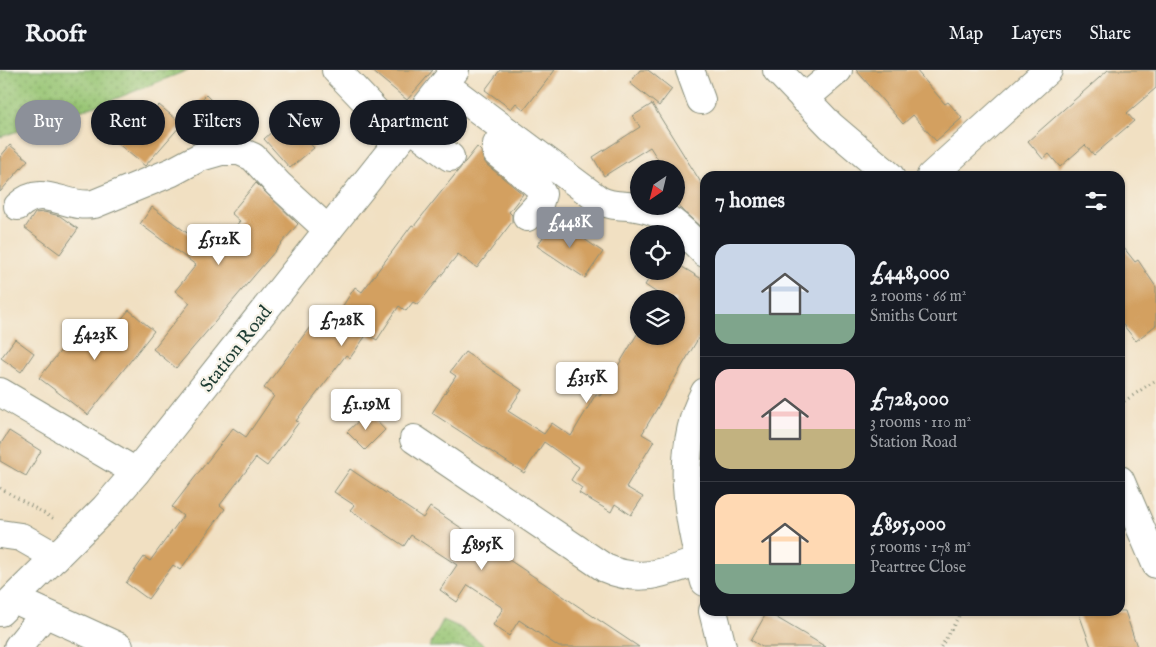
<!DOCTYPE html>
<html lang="en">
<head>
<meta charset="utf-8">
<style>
  body { margin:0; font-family:"IM FELL English",serif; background:#20242c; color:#f1f3f6; height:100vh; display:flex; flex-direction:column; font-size:19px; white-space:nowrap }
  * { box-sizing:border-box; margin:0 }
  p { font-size:16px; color:#9ea1a6 }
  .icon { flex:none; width:28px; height:28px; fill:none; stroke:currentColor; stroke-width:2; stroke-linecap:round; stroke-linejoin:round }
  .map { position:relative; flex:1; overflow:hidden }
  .sheet { position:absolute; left:700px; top:101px; width:425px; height:445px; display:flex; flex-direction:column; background:#171b24; border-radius:15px; box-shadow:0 1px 4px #0004 }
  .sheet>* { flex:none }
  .guide { position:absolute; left:15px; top:30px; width:475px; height:45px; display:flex; gap:10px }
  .needle { width:32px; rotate:215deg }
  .tools { position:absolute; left:630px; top:90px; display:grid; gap:10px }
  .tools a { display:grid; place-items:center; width:55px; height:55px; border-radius:50%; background:#171b24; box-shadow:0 1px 4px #0004; font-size:25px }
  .price { position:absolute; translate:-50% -42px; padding:0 11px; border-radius:5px; background:#fff; color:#222; font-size:16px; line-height:32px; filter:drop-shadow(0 1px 2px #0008) }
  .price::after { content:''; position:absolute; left:50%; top:30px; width:15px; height:11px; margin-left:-8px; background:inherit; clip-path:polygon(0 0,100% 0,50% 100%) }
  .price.selected { background:#8c9099; color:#fff }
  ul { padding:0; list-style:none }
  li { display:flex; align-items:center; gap:15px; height:125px; padding:0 15px }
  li+li { border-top:1px solid #363941 }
  li span { display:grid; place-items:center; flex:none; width:140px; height:100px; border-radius:15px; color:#555 }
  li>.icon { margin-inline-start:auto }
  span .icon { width:60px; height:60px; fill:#fffc; stroke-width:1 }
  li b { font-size:21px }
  h2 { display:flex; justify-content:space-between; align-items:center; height:60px; padding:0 15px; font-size:21px }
  .chip { padding:0 18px; border-radius:22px; background:#171b24; box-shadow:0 1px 4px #0004; font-size:18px; line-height:45px }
  .chip.selected { background:#8c9099; color:#fff }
  header { display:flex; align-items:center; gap:30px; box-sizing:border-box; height:70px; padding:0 25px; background:#171b24; border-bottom:1px solid #363941 }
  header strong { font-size:24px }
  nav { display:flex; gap:28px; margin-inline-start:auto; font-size:18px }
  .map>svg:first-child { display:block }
  .grass { fill:url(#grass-dots); stroke:#5b8154 }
  .building { fill:#d3a061 }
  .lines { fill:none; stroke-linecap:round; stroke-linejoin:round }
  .minor-casing { stroke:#888e7b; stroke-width:30 }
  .path { stroke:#888e7b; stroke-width:3; stroke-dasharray:1 4; stroke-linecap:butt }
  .minor { stroke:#fff; stroke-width:28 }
  .labels { text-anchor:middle; stroke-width:4.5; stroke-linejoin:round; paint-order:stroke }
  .street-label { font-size:19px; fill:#1f3d34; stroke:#f7f3e8 }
</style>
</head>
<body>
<header>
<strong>Roofr</strong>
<nav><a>Map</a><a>Layers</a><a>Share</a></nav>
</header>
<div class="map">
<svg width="1156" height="577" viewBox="0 0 1156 577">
  <defs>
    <pattern id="grass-dots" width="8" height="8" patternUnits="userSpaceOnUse" patternTransform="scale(1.25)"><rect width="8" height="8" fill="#97c573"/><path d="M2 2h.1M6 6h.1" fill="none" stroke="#7ba15f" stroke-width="1.8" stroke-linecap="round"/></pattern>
  </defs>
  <rect width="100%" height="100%" fill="#f7f3e8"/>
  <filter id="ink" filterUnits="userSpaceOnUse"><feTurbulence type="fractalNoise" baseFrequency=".02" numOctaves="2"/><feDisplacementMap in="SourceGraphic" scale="10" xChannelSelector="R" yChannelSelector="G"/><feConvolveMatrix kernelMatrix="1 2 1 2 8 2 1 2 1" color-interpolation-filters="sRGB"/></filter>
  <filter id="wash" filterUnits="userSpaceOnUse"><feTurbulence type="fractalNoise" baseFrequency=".0096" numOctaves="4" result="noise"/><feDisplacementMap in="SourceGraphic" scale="20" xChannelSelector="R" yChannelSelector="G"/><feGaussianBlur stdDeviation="1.12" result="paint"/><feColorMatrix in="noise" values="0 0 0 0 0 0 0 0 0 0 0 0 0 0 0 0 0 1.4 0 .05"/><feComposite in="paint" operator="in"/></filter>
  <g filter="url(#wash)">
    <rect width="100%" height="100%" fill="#f1e0c2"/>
    <g class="grass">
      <polygon points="0,0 188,0 110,31 0,67"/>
      <polygon points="443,550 459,557 487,577 429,577"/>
    </g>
    <g id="blocks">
      <g class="building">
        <polygon points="371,0 433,0 407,30"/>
        <polygon points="500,0 555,0 524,40 516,33 511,39 485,20"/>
        <polygon points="640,0 648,0 672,19 659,36 630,13"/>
        <polygon points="856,0 916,0 945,34 948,32 962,48 936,71 913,45 903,54"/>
        <polygon points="1108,0 1156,0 1156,18 1127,43 1134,51 1094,85 1085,75 1060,97 1049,84 1043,89 1028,71"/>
        <polygon points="206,25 231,51 215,67 206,69 184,46"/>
        <polygon points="652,34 705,119 705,161 681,139 676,132 676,99 664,99 650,77 604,106 593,87 640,57 633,46"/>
        <polygon points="159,35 182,54 145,96 111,68 130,45 136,49 146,37 152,43"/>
        <polygon points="287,48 314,78 290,98 264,69"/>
        <polygon points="10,75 28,90 0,122 0,87"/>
        <polygon points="477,77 481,81 483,89 487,95 523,124 509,142 512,145 512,152 477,198 458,184 418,235 413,232 406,241 399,236 377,270 367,264 350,288 346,285 296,351 299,352 267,396 256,388 220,435 225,439 180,500 173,495 148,529 126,513 144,487 150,491 183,446 172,437 233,358 246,367 274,326 264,318 319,245 331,254 355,217 362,222 412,155 414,156"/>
        <polygon points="256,113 298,154 176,298 153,279 190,233 175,221 196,195 140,154 152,137 213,182 240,151 231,143"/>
        <polygon points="44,142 60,146 78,159 60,184 25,158 35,143"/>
        <polygon points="555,149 603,182 585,208 537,176"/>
        <polygon points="1120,173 1135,192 1138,190 1156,217 1156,255 1136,271 1120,251"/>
        <polygon points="679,195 705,211 705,257 642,364 654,371 626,417 643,427 631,445 615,434 611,442 579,423 582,418 571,410 579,397 544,372 524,403 432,343 456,306 450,302 465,282 522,320 508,341 544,364 552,353 571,366 596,324 600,326 639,261 639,266 676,266 676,229 658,229 660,225 645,215 654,201 676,201"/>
        <polygon points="129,240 154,261 88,345 39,308 81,255 87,259 91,253 107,266"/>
        <polygon points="15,269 34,283 21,302 1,288"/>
        <polygon points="368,342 385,360 365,380 347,362"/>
        <polygon points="9,361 41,381 26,406 0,391 0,375"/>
        <polygon points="350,399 423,448 430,437 639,577 559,577 519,550 509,566 493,555 503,538 468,515 457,532 440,520 457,495 411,465 404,476 350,440 354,435 334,422"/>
        <polygon points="1078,541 1125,541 1137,577 1091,577"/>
        <polygon points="767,542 826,577 762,577 751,570"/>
      </g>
    </g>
  </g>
  <g filter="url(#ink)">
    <use href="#blocks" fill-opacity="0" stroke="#888e7b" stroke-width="1"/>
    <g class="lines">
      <g class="minor-casing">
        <g id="minor">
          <polyline points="336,0 401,68"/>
          <polyline points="690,0 701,30"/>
          <polyline points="777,0 831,56 890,106"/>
          <path d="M444 14 599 130C614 138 626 134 641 138 669 143 686 164 705 183"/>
          <polyline points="804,29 838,0"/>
          <polyline points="410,57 450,87"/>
          <polyline points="505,62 497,74 497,83 536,114 542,124 539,134 527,147"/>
          <polyline points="931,106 1048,0"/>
          <path d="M18 136C43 112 65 139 94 134L172 102 200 87 221 81H239L253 87 278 114 328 160"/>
          <polyline points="0,322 136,402"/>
          <path d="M705 322C674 381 688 451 705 512"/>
          <path d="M414 369 605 498C641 514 664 502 699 491"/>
          <polyline points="1120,410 1156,494"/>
          <polyline points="0,464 21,467 56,487"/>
          <polyline points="14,529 119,577"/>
          <polyline points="713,541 722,577"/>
          <polyline points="0,542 105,438 136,402 455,0"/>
          <polyline points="18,577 45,544"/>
        </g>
      </g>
      <g class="path">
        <polyline points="1120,334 1156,310"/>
        <polyline points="0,418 56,450"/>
        <polyline points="941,577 962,541"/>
      </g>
      <use href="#minor" class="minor"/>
    </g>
  </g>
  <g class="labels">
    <g class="street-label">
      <text transform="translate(235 278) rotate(-52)" y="7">Station Road</text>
    </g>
  </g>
</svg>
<div class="tools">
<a><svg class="needle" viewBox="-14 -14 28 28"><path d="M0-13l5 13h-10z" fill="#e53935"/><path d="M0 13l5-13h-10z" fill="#9ea1a6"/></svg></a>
<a><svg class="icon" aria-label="locate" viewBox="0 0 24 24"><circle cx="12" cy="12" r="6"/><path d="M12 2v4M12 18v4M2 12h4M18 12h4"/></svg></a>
<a><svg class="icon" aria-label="layers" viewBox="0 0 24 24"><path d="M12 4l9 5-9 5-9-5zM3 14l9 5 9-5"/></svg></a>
</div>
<b class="price selected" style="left:570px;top:179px">£448K</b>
<b class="price" style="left:219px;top:196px">£512K</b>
<b class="price" style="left:342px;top:277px">£728K</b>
<b class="price" style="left:95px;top:291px">£423K</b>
<b class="price" style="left:587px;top:334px">£315K</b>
<b class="price" style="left:366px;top:361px">£1.19M</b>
<b class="price" style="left:482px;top:501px">£895K</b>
<div class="guide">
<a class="chip selected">Buy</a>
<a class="chip">Rent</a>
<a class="chip">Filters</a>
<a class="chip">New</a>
<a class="chip">Apartment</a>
</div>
<section class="sheet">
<h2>7 homes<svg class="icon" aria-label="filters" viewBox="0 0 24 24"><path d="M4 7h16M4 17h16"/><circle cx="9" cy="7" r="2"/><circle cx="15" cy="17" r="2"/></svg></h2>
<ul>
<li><span style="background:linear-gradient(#c9d6e8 70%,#7fa58c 0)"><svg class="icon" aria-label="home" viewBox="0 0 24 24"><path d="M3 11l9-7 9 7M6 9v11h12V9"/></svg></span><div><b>£448,000</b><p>2 rooms · 66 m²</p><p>Smiths Court</p></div></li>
<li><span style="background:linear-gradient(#f6c9c9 60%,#c2b280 0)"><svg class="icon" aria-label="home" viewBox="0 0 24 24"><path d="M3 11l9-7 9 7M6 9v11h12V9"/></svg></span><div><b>£728,000</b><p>3 rooms · 110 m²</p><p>Station Road</p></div></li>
<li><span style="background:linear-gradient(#ffd9b3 70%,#7fa58c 0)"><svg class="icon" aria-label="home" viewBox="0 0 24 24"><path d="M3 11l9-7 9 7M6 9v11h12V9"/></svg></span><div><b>£895,000</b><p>5 rooms · 178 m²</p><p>Peartree Close</p></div></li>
</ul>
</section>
</div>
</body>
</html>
